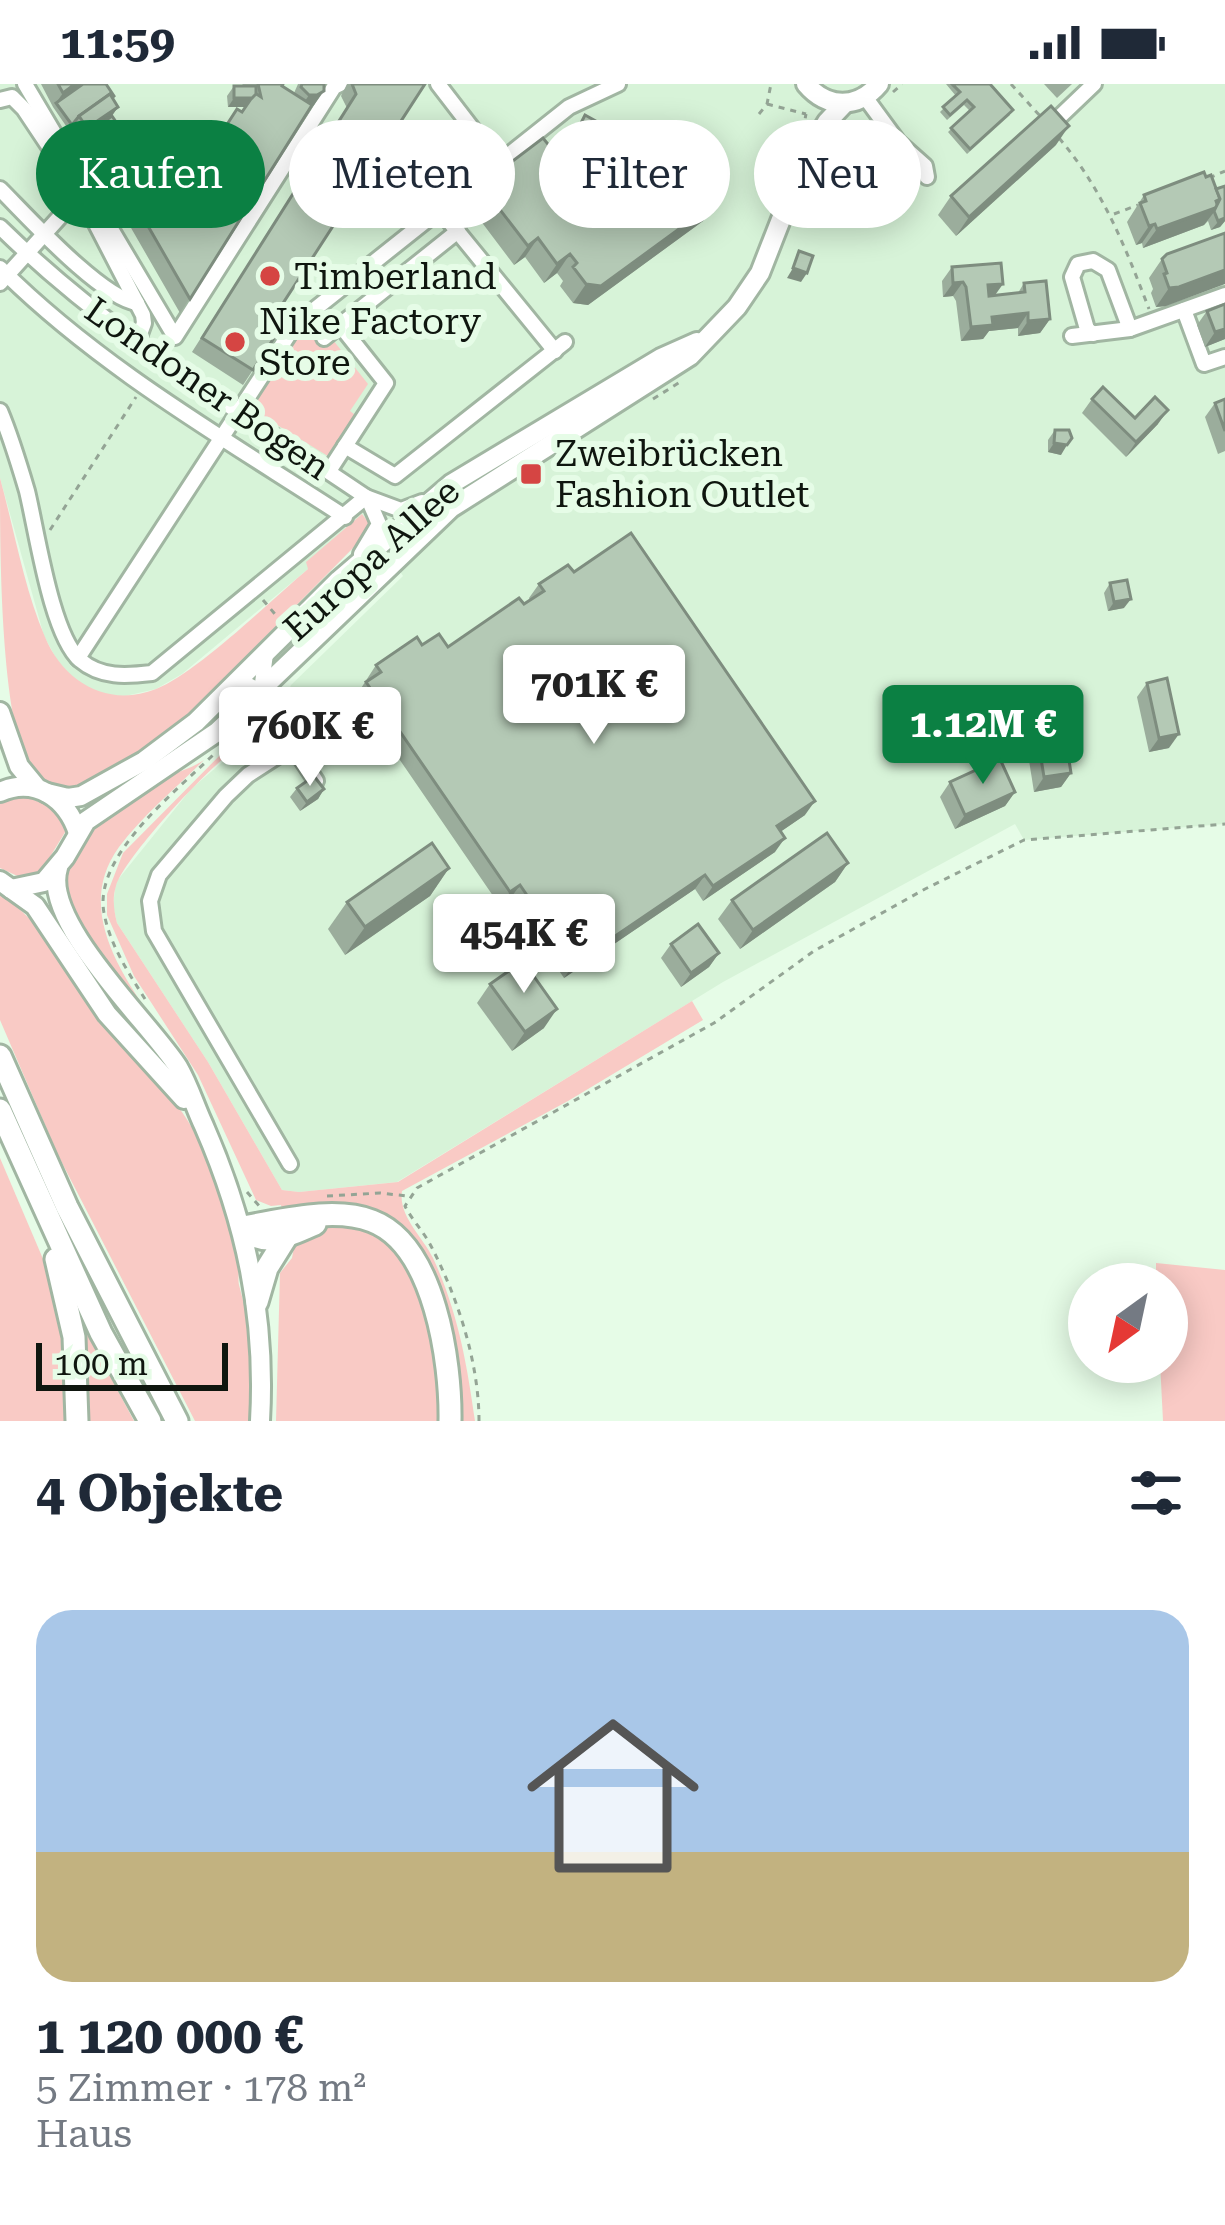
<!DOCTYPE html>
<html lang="de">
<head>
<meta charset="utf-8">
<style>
  body { margin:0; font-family:"Roboto Serif",serif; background:#f2f2f3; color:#1f2937; height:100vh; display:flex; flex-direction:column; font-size:45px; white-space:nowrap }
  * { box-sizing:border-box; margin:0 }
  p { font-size:39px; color:#747a83 }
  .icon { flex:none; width:66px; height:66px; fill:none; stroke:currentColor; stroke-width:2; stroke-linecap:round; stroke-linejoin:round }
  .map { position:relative; height:1337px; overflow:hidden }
  .panel { display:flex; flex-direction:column; background:#fff; flex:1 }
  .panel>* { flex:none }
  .top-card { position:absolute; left:36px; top:36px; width:1155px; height:108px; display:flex; gap:24px }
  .needle { width:78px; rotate:213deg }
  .buttons { position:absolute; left:1068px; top:1179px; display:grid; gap:24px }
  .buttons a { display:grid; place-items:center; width:120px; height:120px; border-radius:50%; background:#fff; box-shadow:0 6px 30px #0003; font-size:60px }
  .scale { position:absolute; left:36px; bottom:30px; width:192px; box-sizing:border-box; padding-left:12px; border:6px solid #0f160f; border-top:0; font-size:33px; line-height:42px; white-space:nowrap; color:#0f160f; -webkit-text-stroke:9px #e6fce7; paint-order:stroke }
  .price { position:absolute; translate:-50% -102px; padding:0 27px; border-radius:12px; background:#fff; color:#222; font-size:39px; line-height:78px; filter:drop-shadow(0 3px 6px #0008) }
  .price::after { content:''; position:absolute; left:50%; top:72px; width:36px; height:27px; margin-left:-18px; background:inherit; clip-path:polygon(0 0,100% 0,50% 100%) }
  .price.active { background:#0b8043; color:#fff }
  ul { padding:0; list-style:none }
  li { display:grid; align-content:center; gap:24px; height:636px; padding:0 36px }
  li+li { border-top:3px solid #e0e1e3 }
  li span { display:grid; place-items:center; height:372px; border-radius:36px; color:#555 }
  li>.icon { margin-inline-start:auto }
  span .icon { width:216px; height:216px; fill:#fffc; stroke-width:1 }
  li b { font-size:51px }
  h2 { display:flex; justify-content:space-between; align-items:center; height:144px; padding:0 36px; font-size:51px }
  .chip { padding:0 42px; border-radius:54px; background:#fff; box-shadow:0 6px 30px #0003; font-size:42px; line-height:108px }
  .chip.active { background:#0b8043; color:#fff }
  .status { display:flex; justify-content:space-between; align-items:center; height:84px; padding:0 60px; background:#fff; direction:ltr }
  .status svg { height:33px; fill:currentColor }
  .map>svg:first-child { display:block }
  .built { fill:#d7f3d8 }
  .green { fill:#f9cac5 }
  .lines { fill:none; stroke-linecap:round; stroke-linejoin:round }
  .minor-casing { stroke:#a1b6a2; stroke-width:20 }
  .major-casing { stroke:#a1b6a2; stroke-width:24 }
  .highway-casing { stroke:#a1b6a2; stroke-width:27 }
  .path { stroke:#94a495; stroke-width:3; stroke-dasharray:6 6; stroke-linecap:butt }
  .minor { stroke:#fff; stroke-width:14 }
  .major { stroke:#fff; stroke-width:18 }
  .highway { stroke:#fff; stroke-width:21 }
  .wall { fill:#9bad9c; fill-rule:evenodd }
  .shaded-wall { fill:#7e8d7f }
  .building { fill:#b4c9b5; stroke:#7e8d7f; stroke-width:3 }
  .poi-dot { fill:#d54543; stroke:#e6fce7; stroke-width:4.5 }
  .labels { text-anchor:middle; stroke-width:12; stroke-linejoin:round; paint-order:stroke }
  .poi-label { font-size:36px; fill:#0f160f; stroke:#e6fce7; text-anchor:start }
  .street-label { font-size:36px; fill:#0f160f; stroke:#e6fce7 }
</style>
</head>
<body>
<div class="status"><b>11:59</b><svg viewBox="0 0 49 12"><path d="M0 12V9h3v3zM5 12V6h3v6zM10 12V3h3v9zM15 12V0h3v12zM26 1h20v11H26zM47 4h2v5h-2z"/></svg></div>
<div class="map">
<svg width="1225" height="1337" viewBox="0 0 1225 1337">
  <rect width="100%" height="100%" fill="#e6fce7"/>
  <polygon class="built" points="0,0 1225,0 1225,740 1024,756 1015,740 723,898 397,1098 299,1108 282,1106 208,978 117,839 113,821 116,798 191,705 290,620 287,611 291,601 403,492 362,430 308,485 182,590 156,605 121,613 97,608 75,596 58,578 44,552 0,394"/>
  <g class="green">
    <polygon points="308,242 323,261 333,256 368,300 350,327 358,333 331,374 251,325 297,250"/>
    <path d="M0 394C14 445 24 504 45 553 64 599 109 624 156 605 197 589 271 516 308 485L306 478 362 430 369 439 358 459 171 648 81 704C64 705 43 701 30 687 0 633 0 464 0 394Z"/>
    <path d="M248 651H270L274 660 245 681 240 677 256 661 250 655C222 667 124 773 116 802 112 814 114 827 117 839L208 978 282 1106 299 1108 398 1098 692 917 703 936 568 1017 402 1107C398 1132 423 1153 433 1174 458 1228 467 1280 475 1337H458C447 1286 435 1143 377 1129 349 1123 312 1130 283 1130L281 1121 271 1122 256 1116 198 991 134 892 107 831V810L123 769 235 656Z"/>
    <path d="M204 676C176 704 143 731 119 763 69 832 134 907 173 964 146 932 69 842 65 802 64 784 88 749 101 738 119 723 143 709 163 696 175 688 191 685 204 676Z"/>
    <polygon points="24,712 64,728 67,745 45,781 42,792 24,795 0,784 0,719"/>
    <path d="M0 811C44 837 62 884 91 924 119 962 155 990 182 1028 210 1069 229 1125 239 1174 241 1183 237 1192 239 1201 252 1246 253 1290 251 1337H195L58 1071 0 936Z"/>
    <polygon points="0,1074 52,1196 63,1237 71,1337 0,1337"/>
    <path d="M337 1141C432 1140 436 1268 441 1337H276L280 1189 292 1174 295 1158 313 1147Z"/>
    <polygon points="1156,1179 1225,1186 1225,1337 1163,1337 1160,1278 1167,1278 1167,1200 1156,1200"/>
    <polygon points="78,1232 134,1337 82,1337"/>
  </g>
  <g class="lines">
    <g class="minor-casing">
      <g id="minor">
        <polyline points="25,0 175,253 334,3 340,0"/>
        <polyline points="438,0 498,78"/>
        <polyline points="865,13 898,58 925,82 927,93"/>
        <polyline points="0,16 12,13 24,25 80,109 143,231 144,239 136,261"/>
        <polyline points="1049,43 1094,0"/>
        <path d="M0 105C28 133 101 214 137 219"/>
        <polyline points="440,126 555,267"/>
        <path d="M0 143C112 253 238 326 366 413L401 426 422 418"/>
        <path d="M0 184C100 284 227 356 345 433"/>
        <polyline points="0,199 85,105"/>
        <polyline points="1184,226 1204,280 1225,273"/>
        <polyline points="1093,250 1087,245 1072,193 1078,180 1093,177 1108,186 1130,245"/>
        <polyline points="1072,252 1130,245 1225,211"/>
        <polyline points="324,254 458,147"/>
        <path d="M0 327C11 353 19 380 27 407 37 448 51 550 80 576 101 594 126 592 152 589L366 413"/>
        <polyline points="345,362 395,392 565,258"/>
        <polyline points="329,387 386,299 340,241"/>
        <polyline points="361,470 379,440 369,417"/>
        <polyline points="266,570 259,621 271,641"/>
        <polyline points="78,574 295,241 569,23 618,0"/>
        <path d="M240 597C271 608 274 631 289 655 297 669 307 683 316 697"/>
        <polyline points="221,646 253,638 274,643"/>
        <polyline points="290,1080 154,847 150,817 159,791 226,712 248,691 293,662"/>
      </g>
    </g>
    <g class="major-casing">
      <g id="major">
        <path d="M806 0C827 25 858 25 879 0"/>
        <polyline points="0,628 19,682 37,704"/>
        <path d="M0 708C36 692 67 715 78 749"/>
        <polyline points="47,709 68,714 81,712 144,677 196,638 339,496 451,400 661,274 697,258"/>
        <path d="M58 784C41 838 151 940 178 983 189 1002 195 1023 204 1042 246 1138 266 1233 260 1337"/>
        <polyline points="0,797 35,822 107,930 184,1015"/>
        <polyline points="11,805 44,798 65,773 86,737 217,648 451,424 690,272 737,223 760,189 805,74 827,38 844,20"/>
      </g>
    </g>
    <g class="highway-casing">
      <g id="highway">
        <polyline points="0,972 67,1123 177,1337"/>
        <polyline points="0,1026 101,1249 150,1337"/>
        <path d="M242 1143C280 1137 334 1122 372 1137 435 1161 451 1279 450 1337"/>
        <path d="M242 1143C265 1166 289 1151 315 1140"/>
        <polyline points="56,1175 74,1253 77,1337"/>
        <polyline points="257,1218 267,1184 287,1152"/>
      </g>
    </g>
    <g class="path">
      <polyline points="1011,0 1041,33"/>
      <polyline points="893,8 902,0"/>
      <polyline points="767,20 806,30"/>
      <polyline points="759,30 767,20 771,0"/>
      <polyline points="803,46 806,30"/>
      <path d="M1059 54C1103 106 1125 162 1149 225"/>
      <polyline points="1209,94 1225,87"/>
      <polyline points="1114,130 1138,121"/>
      <polyline points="653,315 680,298"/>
      <polyline points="50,446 136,313"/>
      <polyline points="263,516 280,536"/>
      <path d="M145 915C128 888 110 861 104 829 93 771 177 707 214 670"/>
      <polyline points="247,1108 260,1123"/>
      <polyline points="327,1112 380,1109 407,1112"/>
      <path d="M479 1337C479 1279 458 1214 431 1162 424 1148 412 1136 405 1122L417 1104 714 939 814 867 925 805 1024 756 1225 740"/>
    </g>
    <use href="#minor" class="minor"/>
    <use href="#major" class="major"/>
    <use href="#highway" class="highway"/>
  </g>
  <g class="wall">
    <polygon points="41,0 83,0 113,14 118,23 112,32 126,62 95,84 53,23"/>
    <path d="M242 0H283L282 2 294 9 298 0H324L314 21 180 229 104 97 114 83 189 97 227 39 242 28 245 23H228L227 12 234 2H244ZM186 102 185 104 192 108 187 115 196 121 192 127 181 110Z"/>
    <polygon points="347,0 425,0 278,227 287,234 243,301 192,268 347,24 341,12"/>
    <polygon points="946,0 990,0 1010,31 967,70 948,48 970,27 964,21 947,36 940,28 956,12"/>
    <polygon points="1044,0 1072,0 1057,14"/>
    <polygon points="585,31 621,51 646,55 695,93 716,118 703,137 588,221 573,219 560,202 563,197 557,189 544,199 525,173 514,181 468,120 481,101 551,64 576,45"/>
    <polygon points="1056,61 956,152 938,131 951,112"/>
    <polygon points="912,78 902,92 850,141 825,115 835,100"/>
    <polygon points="1204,88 1225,137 1220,143 1211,146 1208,137 1204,141 1143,164 1142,159 1136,161 1127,138 1144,111"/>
    <polygon points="1225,149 1166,222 1156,223 1151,209 1153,205 1149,194 1162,175"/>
    <polygon points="952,183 995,211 1018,209 1024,199 1050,235 1040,249 1018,252 1018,244 989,247 983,255 961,257 956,217 953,212 943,213 942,197"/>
    <polygon points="1207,227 1225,255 1205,263 1197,241"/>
    <polygon points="1092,315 1135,334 1158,340 1126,373 1082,329"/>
    <polygon points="1225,315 1225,367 1218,370 1205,333 1215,319"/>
    <polygon points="1055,346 1061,371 1048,368 1048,356"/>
    <polygon points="574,488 805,731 780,748 775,768 703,817 695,805 564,894 510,815 500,822 356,612 376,581 422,561 448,563 530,516 529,514 539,500"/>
    <polygon points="1110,499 1124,524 1108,527 1104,509"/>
    <polygon points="1147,599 1169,664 1149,668 1137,613"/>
    <polygon points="1038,656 1071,689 1061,703 1034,708 1028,670"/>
    <polygon points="950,698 1015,708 1005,722 955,745 940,713"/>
    <polygon points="297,704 324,705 318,715 300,727 290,713"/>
    <polygon points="848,779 835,798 740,865 718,835 732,816"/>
    <polygon points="449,784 430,812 345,871 328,845 347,818"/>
    <polygon points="671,860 719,869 709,883 681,903 661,874"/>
    <polygon points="490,900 544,944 512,967 477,919"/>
  </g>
  <g class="shaded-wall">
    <polygon points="75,0 83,0 56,19 63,9"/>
    <polygon points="324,7 314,21 307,26 299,26 309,11"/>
    <polygon points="234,14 252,14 245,23 228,23"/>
    <polygon points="118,23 108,37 81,54 87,44"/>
    <polygon points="1069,42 1056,61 956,152 969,133"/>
    <polygon points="912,78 902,92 850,141 860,127"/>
    <polygon points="1220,115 1218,123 1204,141 1143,164 1157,145"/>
    <polygon points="716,118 703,137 588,221 573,219 586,200"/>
    <polygon points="1225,130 1225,137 1220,143 1211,146"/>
    <polygon points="1155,140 1142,159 1136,161 1149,142"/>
    <polygon points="538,154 525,173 514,181 528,162"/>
    <polygon points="570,170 557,189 544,199 557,180"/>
    <polygon points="793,184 807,189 801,198 787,194"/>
    <polygon points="1225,186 1225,200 1166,222 1156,223 1169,204"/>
    <polygon points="963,198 953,212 943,213 953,199"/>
    <polygon points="1003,200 993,214 978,215 988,201"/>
    <polygon points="1028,229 1018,244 989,247 983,255 961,257 971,243 992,233"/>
    <polygon points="1050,235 1040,249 1018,252 1028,237"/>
    <polygon points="1225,245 1225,255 1205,263 1215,248"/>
    <polygon points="1168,326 1158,340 1126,373 1136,358"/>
    <polygon points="1054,359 1067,361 1061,371 1048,368"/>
    <polygon points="1131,515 1124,524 1108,527 1114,518"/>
    <polygon points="1179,650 1169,664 1149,668 1159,654"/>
    <polygon points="1071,689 1061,703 1034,708 1044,693"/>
    <polygon points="324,705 318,715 300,727 307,718"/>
    <polygon points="1015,708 1005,722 955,745 965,731"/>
    <polygon points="815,717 805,731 767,757 777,742"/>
    <polygon points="785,754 775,768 703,817 713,802"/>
    <polygon points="848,779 835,798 740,865 753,846"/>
    <polygon points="449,784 430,812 345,871 365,843"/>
    <polygon points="705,791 695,805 564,894 574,880"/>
    <polygon points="520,801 510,815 500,822 510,808"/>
    <polygon points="719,869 709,883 681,903 691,889"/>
    <polygon points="557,925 544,944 512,967 525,948"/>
  </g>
  <g class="building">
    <polygon points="58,0 75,0 63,9"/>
    <polygon points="83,0 106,0 114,12 112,14 110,10 79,32 72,41 56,19"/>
    <polygon points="258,0 283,0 282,2 312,21 190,215 114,83 160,52 190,98 177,106 193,128 206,107 197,101 202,93 195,90 237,25 242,28 255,9 261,13"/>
    <polygon points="302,0 324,0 324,7 317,11 309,11 301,3"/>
    <polygon points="352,0 425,0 278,227 287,234 253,286 202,254 356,10"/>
    <polygon points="952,0 990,0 1013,26 970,65 951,44 974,23 967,16 950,31 943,23 960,8"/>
    <polygon points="234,2 256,2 256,10 252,14 234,14"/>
    <polygon points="110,10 118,23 87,44 79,32"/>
    <polygon points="1051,22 1069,42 969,133 951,112"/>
    <polygon points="585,31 621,51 635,40 646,55 660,46 682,74 689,69 700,86 694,91 716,118 601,202 586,200 573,183 577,179 570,170 557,180 538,154 528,162 481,101 543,54 551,64 579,43"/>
    <polygon points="112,32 129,57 98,79 81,54"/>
    <polygon points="888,52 912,78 860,127 835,100"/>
    <polygon points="1204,88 1206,93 1211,91 1220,115 1216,117 1218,123 1157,145 1155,140 1149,142 1140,119 1146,117 1144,111"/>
    <polygon points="1225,102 1225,134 1218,137 1214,127 1220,115 1216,105"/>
    <polygon points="1225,149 1225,186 1179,203 1169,204 1164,190 1167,189 1162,175 1167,170"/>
    <polygon points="799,167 813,172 807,189 793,184"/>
    <polygon points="1001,179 1003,200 988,201 989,212 1025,208 1024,199 1046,197 1050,235 1028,237 1028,229 992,233 993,241 971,243 966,203 963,198 953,199 952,183"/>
    <polygon points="1225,220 1225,245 1215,248 1207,227"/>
    <polygon points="1103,303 1135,334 1155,313 1168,326 1136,358 1092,315"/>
    <polygon points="1225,315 1225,347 1215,319"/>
    <polygon points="1055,346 1069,346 1072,354 1067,361 1054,359"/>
    <polygon points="631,449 815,717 777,742 785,754 713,802 705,791 574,880 520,801 510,808 366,598 381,588 376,581 417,553 422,561 439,550 448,563 519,514 524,520 544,507 539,500 568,481 574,488"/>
    <polygon points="1127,496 1131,515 1114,518 1110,499"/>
    <polygon points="1167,594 1179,650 1159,654 1147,599"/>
    <polygon points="1065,651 1071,689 1044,693 1038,656"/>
    <polygon points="1000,675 1015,708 965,731 950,698"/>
    <polygon points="314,692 324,705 307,718 297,704"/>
    <polygon points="827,749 848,779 753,846 732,816"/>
    <polygon points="432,759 449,784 365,843 347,818"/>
    <polygon points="698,840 719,869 691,889 671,860"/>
    <polygon points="523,877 557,925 525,948 490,900"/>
  </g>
  <g class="poi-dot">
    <circle cx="270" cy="192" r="12"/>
    <circle cx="235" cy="258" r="12"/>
    <rect x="519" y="378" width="24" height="24" rx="6"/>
  </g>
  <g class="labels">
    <g class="poi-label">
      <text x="294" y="205">Timberland</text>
      <text x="259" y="250">Nike Factory<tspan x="259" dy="41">Store</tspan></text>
      <text x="555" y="382">Zweibrücken<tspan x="555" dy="41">Fashion Outlet</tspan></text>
    </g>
    <g class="street-label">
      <text transform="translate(208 304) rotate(35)" y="13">Londoner Bogen</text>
      <text transform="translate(371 475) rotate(-42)" y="13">Europa Allee</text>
    </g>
  </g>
</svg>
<div class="buttons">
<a><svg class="needle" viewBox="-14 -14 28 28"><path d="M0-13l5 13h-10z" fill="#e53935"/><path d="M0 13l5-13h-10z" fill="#747a83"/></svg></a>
</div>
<div class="scale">100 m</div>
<b class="price" style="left:594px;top:663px">701K €</b>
<b class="price active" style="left:983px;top:703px">1.12M €</b>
<b class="price" style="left:310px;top:705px">760K €</b>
<b class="price" style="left:524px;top:912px">454K €</b>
<div class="top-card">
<a class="chip active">Kaufen</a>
<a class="chip">Mieten</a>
<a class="chip">Filter</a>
<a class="chip">Neu</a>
</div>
</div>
<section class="panel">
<h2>4 Objekte<svg class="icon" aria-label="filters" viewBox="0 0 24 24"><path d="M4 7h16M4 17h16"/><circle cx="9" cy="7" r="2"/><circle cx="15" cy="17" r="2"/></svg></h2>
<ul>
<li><span style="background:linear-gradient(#a9c7e8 65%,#c2b280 0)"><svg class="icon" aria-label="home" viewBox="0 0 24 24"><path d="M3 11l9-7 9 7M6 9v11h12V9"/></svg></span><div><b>1 120 000 €</b><p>5 Zimmer · 178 m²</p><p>Haus</p></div></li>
</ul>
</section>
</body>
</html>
